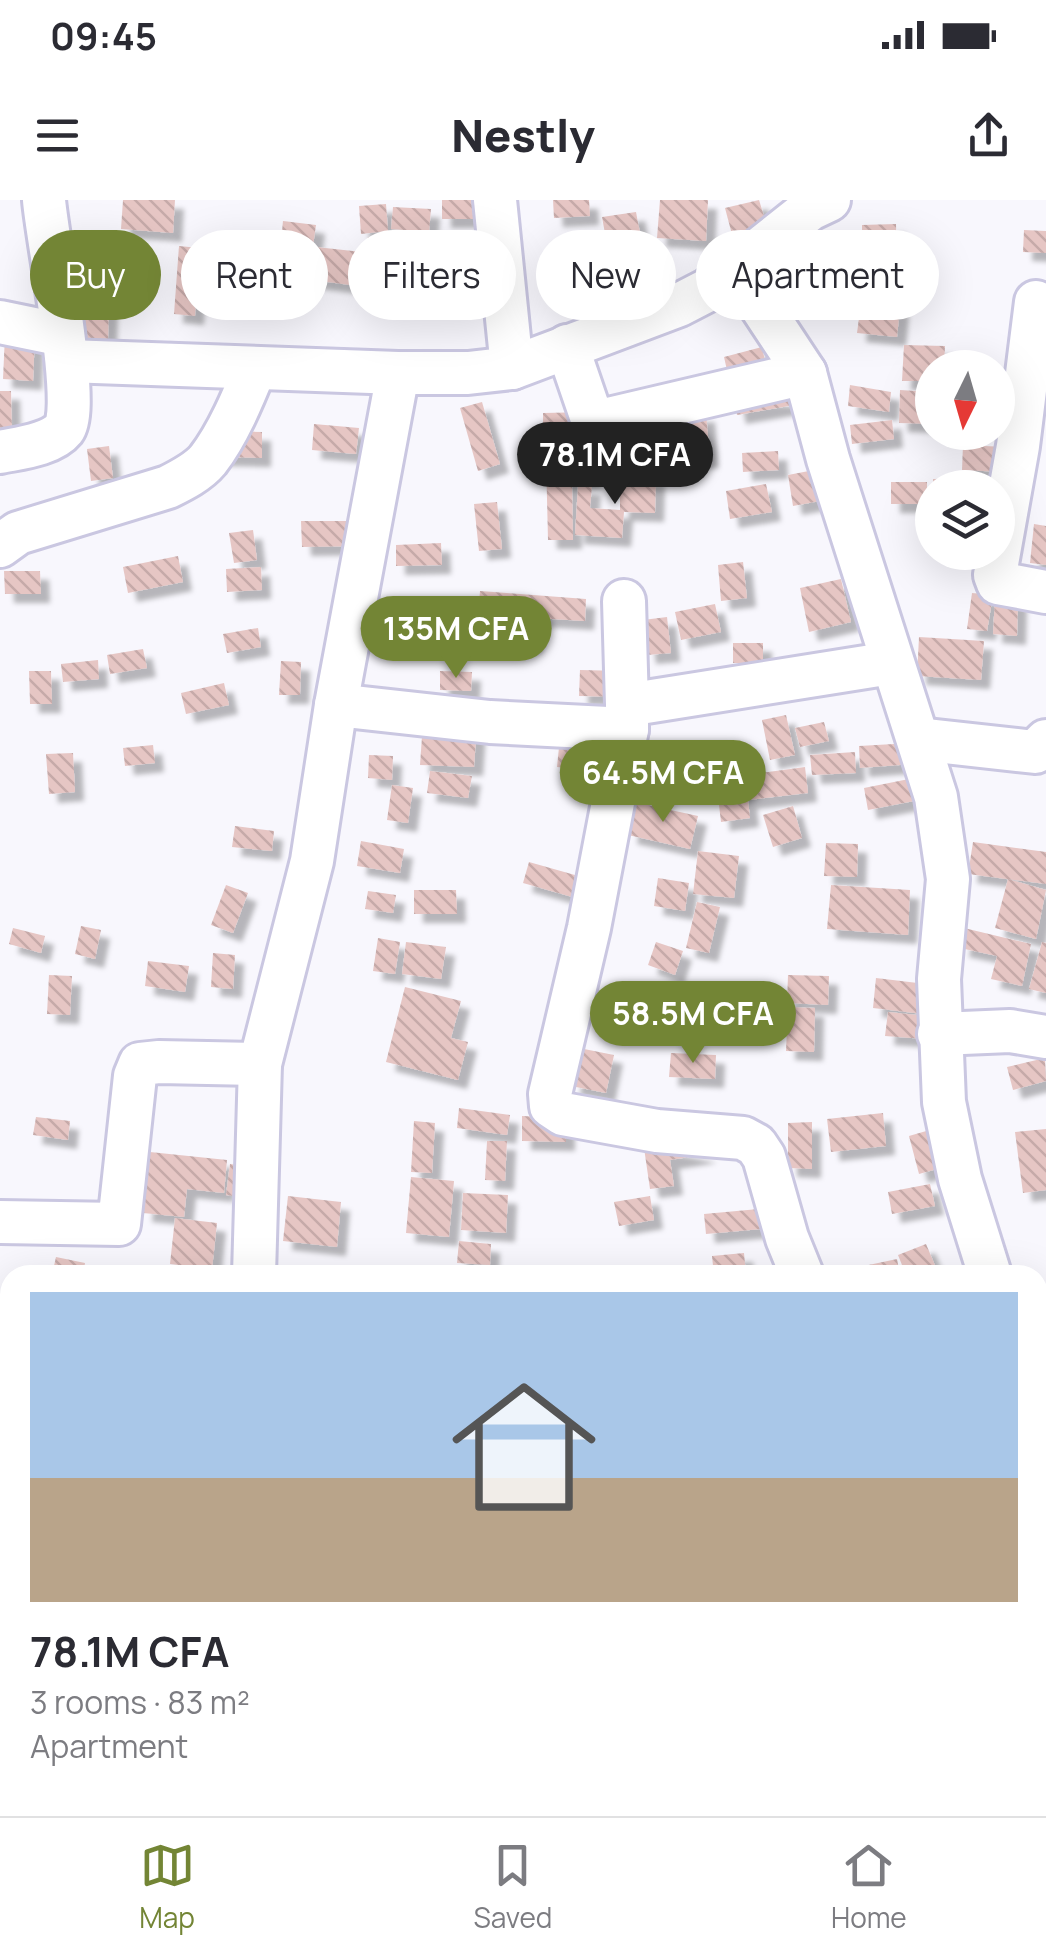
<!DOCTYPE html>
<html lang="en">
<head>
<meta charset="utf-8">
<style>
  body { margin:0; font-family:Manrope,sans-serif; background:#f7f7f7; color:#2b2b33; height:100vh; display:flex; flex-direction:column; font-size:38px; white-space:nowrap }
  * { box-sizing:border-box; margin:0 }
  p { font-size:32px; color:#7c7c81 }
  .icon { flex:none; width:55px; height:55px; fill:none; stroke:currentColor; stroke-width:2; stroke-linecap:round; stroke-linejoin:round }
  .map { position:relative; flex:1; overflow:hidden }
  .drawer { position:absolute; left:0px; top:1065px; width:1048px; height:552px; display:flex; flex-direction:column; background:#fff; border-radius:30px 30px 0 0; box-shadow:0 10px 40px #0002 }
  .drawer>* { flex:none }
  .top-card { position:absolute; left:30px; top:30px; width:988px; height:90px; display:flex; gap:20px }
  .needle { width:65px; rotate:185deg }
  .controls { position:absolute; left:915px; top:150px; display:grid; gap:20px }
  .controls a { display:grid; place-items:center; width:100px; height:100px; border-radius:50%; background:#fff; box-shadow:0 10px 40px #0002; font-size:50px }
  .price { position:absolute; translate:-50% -85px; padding:0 22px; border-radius:35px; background:#738535; color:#fff; font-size:32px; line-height:65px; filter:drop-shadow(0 2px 5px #0008) }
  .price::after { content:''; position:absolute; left:50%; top:60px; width:30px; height:22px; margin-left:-15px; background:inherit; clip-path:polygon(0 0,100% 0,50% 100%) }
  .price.selected { background:#222; color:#fff }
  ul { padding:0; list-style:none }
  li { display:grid; align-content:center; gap:20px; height:530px; padding:0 30px }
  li+li { border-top:2px solid #e1e1e2 }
  li span { display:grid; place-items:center; height:310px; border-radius:0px; color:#555 }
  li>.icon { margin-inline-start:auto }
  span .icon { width:180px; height:180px; fill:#fffc; stroke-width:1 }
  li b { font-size:42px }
  .chip { padding:0 35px; border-radius:45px; background:#fff; box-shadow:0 10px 40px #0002; font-size:35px; line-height:90px }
  .chip.selected { background:#738535; color:#fff }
  .status { display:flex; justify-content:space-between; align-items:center; height:70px; padding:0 50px; background:#fff; direction:ltr }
  .status svg { height:28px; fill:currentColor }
  header { display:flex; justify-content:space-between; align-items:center; height:130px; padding:0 30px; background:#fff; font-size:45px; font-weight:800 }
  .tabs { display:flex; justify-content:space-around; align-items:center; height:140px; border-top:2px solid #e1e1e2; background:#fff; font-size:28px; color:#7c7c81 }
  .tabs a { display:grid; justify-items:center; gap:5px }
  .tabs .selected { color:#738535 }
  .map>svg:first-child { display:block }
  .building { fill:url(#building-back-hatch); filter:url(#shadow) }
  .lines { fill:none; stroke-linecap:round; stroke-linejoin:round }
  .minor-casing { stroke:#cac7e1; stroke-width:48 }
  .minor { stroke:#fff; stroke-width:42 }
</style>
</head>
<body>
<div class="status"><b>09:45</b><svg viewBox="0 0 49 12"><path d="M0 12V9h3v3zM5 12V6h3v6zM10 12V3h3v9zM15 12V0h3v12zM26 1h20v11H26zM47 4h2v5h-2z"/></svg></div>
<header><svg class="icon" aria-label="menu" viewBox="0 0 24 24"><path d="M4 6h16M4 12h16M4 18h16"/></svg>Nestly<svg class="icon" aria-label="share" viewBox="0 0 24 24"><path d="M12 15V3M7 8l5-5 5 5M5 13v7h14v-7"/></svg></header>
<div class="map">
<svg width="1046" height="1616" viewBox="0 0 1046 1616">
  <defs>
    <pattern id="building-back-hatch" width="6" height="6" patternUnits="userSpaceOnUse" patternTransform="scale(2.5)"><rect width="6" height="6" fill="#e6c6c4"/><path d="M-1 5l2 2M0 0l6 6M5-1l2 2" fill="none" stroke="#c6aaa9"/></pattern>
    <filter id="shadow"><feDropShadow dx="9" dy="9" stdDeviation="2.5" flood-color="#0004"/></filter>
  </defs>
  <rect width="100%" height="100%" fill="#f8f7fd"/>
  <g class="building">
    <polygon points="123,0 175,0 173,33 121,29"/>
    <rect x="442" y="0" width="58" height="19"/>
    <polygon points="553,0 589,0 590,16 554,18"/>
    <polygon points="660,0 708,0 706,41 657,38"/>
    <polygon points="759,0 769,32 734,42 725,8"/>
    <polygon points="386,4 388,31 361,34 359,6"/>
    <polygon points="393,7 431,9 429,32 391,29"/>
    <polygon points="636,12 640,33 606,39 602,17"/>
    <polygon points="283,21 316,25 313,46 281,42"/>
    <polygon points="896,24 897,67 839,68 839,47 862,46 862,25"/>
    <polygon points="1024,30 1046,31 1046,53 1023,52"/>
    <polygon points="463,32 470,70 443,75 436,37"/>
    <polygon points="368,37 394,42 390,64 363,58"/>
    <polygon points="179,46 199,48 195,116 174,114"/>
    <polygon points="316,47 362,52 358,86 312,80"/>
    <polygon points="218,48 261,54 258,72 215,67"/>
    <polygon points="602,55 603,91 551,93 550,57"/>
    <polygon points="506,74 509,97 446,105 443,82"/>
    <polygon points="861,103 900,107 897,137 857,133"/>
    <polygon points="86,104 109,105 108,139 84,138"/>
    <polygon points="5,135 35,136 33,181 3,179"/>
    <polygon points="904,145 945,146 944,168 932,168 932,181 902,181"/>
    <polygon points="762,147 767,170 729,179 724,157"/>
    <polygon points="850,185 891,192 889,212 848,206"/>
    <polygon points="900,190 932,192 932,224 899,223"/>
    <polygon points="0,191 11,191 12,233 0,233"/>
    <polygon points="733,194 823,200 737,215"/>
    <polygon points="482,202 500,264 478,271 460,208"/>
    <polygon points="589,212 590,244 543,244 543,213"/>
    <polygon points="706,213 710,259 658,264 654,217"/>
    <polygon points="892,220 894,239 852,244 850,225"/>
    <polygon points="314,224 359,228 356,254 312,250"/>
    <polygon points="626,227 636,266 615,272 605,232"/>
    <polygon points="219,231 262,232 262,258 219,257"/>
    <polygon points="963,245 1006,247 1005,272 962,270"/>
    <polygon points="109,246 113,278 91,281 87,249"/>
    <polygon points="778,251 779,270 743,272 742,253"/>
    <polygon points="546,257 591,257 592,280 572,281 573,340 548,340"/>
    <polygon points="814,270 820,301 793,306 788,275"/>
    <polygon points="620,276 656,277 655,313 624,312 622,338 575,335 578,285 592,286 590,308 620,310"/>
    <polygon points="974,278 974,288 933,288 933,279"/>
    <rect x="891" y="282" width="36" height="22"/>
    <polygon points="766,284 772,312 730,319 726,291"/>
    <polygon points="497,302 502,349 479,351 474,304"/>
    <polygon points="301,321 362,321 362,346 302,347"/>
    <polygon points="1034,324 1046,326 1046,365 1030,363"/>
    <polygon points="253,330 257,360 234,363 229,333"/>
    <polygon points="441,343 442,365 396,366 396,345"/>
    <polygon points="178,356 183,382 128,393 123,367"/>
    <polygon points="743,362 747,398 721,401 718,365"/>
    <polygon points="261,367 262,390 227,392 226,369"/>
    <polygon points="4,371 40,371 41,394 5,394"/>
    <polygon points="841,379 851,422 809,432 800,388"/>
    <polygon points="480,391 586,399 585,421 535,418 533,444 476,440"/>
    <polygon points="972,393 993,395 987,431 967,429"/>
    <polygon points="995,397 1018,398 1017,436 993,434"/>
    <polygon points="715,404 721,432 681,440 675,412"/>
    <polygon points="667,417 671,453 647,455 643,420"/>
    <polygon points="258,428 261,447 227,453 223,434"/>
    <polygon points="919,437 984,441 981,480 917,476"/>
    <rect x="733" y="443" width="30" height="20"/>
    <polygon points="143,449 147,468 110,474 107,455"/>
    <polygon points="98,460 99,479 63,482 61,464"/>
    <polygon points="281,461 301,462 300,495 279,495"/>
    <polygon points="580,470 624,471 623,497 579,496"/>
    <polygon points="29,471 51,471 52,504 30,504"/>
    <polygon points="440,471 472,472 471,491 440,490"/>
    <polygon points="224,483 229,505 186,514 181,493"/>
    <polygon points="786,515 795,555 770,560 762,520"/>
    <polygon points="423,522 477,525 474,567 420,565"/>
    <polygon points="824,522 829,541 800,547 795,528"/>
    <polygon points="561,528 624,534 621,573 557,567"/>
    <polygon points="911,543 913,564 860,568 859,546"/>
    <polygon points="153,545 155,563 125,566 123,548"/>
    <polygon points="855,552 856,573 812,575 810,555"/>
    <polygon points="73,553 75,592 49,594 46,554"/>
    <polygon points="369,555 393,556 392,580 368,578"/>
    <polygon points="805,567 808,593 748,600 750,618 721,622 716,579"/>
    <polygon points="430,571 472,576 468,598 427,593"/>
    <polygon points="914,578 919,600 868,610 864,588"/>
    <polygon points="392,585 413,588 408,623 387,620"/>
    <polygon points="634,602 698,616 690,649 628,635"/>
    <polygon points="793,606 802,638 773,647 763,615"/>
    <polygon points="235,626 274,631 272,651 232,647"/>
    <polygon points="361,641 404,649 400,673 357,666"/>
    <polygon points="973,642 1046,652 1046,684 968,674"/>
    <polygon points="826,643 858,644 857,677 824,676"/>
    <polygon points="698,651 739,656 734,698 693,694"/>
    <polygon points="529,662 596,681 590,702 523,683"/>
    <polygon points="658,678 689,683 685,711 654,706"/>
    <polygon points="1008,679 1046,690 1036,739 995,728"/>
    <polygon points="226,685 248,693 233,733 211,725"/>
    <polygon points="831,685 910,690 908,735 827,729"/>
    <polygon points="414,690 456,690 457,714 414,714"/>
    <polygon points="368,691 396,695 393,713 365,709"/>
    <polygon points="697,702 720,707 709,753 686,748"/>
    <polygon points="81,726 101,730 95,759 75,754"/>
    <polygon points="13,728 45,736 41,753 9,744"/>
    <polygon points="964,728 1031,744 1022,786 991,779 997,756 960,748"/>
    <polygon points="378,738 400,742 395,774 373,771"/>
    <polygon points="406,742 446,747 441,779 402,774"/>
    <polygon points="656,742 683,751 675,775 648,765"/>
    <polygon points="1042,742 1046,743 1046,793 1029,789"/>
    <polygon points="213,753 235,755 233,789 211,787"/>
    <polygon points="148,761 189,766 185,792 145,786"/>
    <polygon points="49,775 72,776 70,815 47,814"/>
    <polygon points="788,775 829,776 828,805 787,803"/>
    <polygon points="876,778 926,784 923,814 873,808"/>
    <polygon points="405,787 461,801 451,838 468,842 458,880 386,862"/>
    <polygon points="788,807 815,808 814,852 786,851"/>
    <polygon points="888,812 927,816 925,839 885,836"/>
    <polygon points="579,848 614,855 606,893 571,886"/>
    <polygon points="671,853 716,855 715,879 669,877"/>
    <polygon points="1045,858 1046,881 1013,890 1007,867"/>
    <polygon points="459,908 510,915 507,935 457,928"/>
    <polygon points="883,913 886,946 831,952 827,919"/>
    <polygon points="522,916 566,918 566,942 522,941"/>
    <polygon points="36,917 70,921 68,940 33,935"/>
    <polygon points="414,921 435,923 432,973 411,972"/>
    <polygon points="812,922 812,969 788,968 788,923"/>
    <polygon points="940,927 951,965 919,974 909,936"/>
    <polygon points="1046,929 1046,990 1023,993 1015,932"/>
    <polygon points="487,941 507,941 505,981 485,980"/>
    <polygon points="643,941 708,954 670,960 674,986 650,989"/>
    <polygon points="150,952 227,960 224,993 187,989 184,1017 143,1013"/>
    <polygon points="230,964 260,968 256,999 226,995"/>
    <polygon points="411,977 454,981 449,1037 406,1033"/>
    <polygon points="930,984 935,1006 892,1014 888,992"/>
    <polygon points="463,993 508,995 506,1033 461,1030"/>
    <polygon points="288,996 341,1002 337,1047 283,1041"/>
    <polygon points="650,996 654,1020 619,1026 614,1002"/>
    <polygon points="770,1008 772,1028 706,1034 704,1014"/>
    <polygon points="175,1018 217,1023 212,1069 170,1064"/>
    <polygon points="459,1041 491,1044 490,1065 457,1063"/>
    <polygon points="926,1044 939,1075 906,1075 898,1055"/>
    <polygon points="744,1053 746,1075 714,1075 712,1056"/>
    <polygon points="56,1057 85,1063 83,1075 52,1075"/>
    <polygon points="897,1059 900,1075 846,1075 845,1070"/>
    <polygon points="10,1315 10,1349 2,1350 0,1316"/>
    <polygon points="0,1546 10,1547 10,1584 0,1584"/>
  </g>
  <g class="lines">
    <g class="minor-casing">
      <g id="minor">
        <polyline points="495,0 512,168"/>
        <polyline points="737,70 805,173 828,259 936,597 948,679 939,779 944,902 960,979 990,1075"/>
        <polyline points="1036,102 1018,246 995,375 998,383 1046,392"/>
        <polyline points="0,122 63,135"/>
        <polyline points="567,146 592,219 596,222 805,173"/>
        <polyline points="67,161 398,173 468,173 512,168 679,105 708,90 810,9 829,0"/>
        <path d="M0 252C19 248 51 245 64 229 81 207 47 38 44 0"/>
        <path d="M0 346 18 333 168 287C182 280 198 272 208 260 228 234 243 198 255 168"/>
        <polyline points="624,401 627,505"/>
        <polyline points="336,505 490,522 627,529 627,505 891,463"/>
        <polyline points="627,529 589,728 550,894 551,906 563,914 657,931 743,938 756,945 764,957 787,1038 802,1075"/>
        <polyline points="918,539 1035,552 1046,541"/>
        <polyline points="939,834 1010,831 1046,837"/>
        <polyline points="0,1022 119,1024 135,876 140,864 159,862 260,864 312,661 336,505 398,173"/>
        <polyline points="254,1075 260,864"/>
        <polyline points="1038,1167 1046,1182"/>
        <polyline points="0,1281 10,1280"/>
        <polyline points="1038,1307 1046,1303"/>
        <polyline points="1038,1408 1046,1423"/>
        <polyline points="1038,1594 1046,1590"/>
        <polyline points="24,1608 101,1616"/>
        <polyline points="202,1608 206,1616"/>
        <polyline points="914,1608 916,1616"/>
        <polyline points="657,1616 670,1608"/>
        <polyline points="991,1616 1008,1608"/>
      </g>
    </g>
    <use href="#minor" class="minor"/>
  </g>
</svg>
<div class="controls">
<a><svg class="needle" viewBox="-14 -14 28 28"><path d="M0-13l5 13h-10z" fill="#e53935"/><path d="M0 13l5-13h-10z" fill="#7c7c81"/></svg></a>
<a><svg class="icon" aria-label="layers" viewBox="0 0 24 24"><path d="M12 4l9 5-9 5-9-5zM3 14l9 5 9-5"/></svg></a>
</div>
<b class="price selected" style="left:615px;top:307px">78.1M CFA</b>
<b class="price" style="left:456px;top:481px">135M CFA</b>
<b class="price" style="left:663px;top:625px">64.5M CFA</b>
<b class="price" style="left:693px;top:866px">58.5M CFA</b>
<div class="top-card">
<a class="chip selected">Buy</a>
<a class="chip">Rent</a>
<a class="chip">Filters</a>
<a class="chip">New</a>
<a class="chip">Apartment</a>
</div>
<section class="drawer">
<ul>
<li><span style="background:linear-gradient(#a9c7e8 60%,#b9a48a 0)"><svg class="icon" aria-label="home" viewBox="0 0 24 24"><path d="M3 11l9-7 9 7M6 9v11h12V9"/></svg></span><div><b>78.1M CFA</b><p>3 rooms · 83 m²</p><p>Apartment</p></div></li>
</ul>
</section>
</div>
<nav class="tabs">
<a class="selected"><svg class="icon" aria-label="map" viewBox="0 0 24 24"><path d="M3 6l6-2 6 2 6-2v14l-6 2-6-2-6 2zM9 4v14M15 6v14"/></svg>Map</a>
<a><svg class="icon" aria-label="saved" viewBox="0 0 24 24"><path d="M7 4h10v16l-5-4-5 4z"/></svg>Saved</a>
<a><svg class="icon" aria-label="home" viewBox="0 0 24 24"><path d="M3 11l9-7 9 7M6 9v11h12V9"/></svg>Home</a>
</nav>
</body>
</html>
